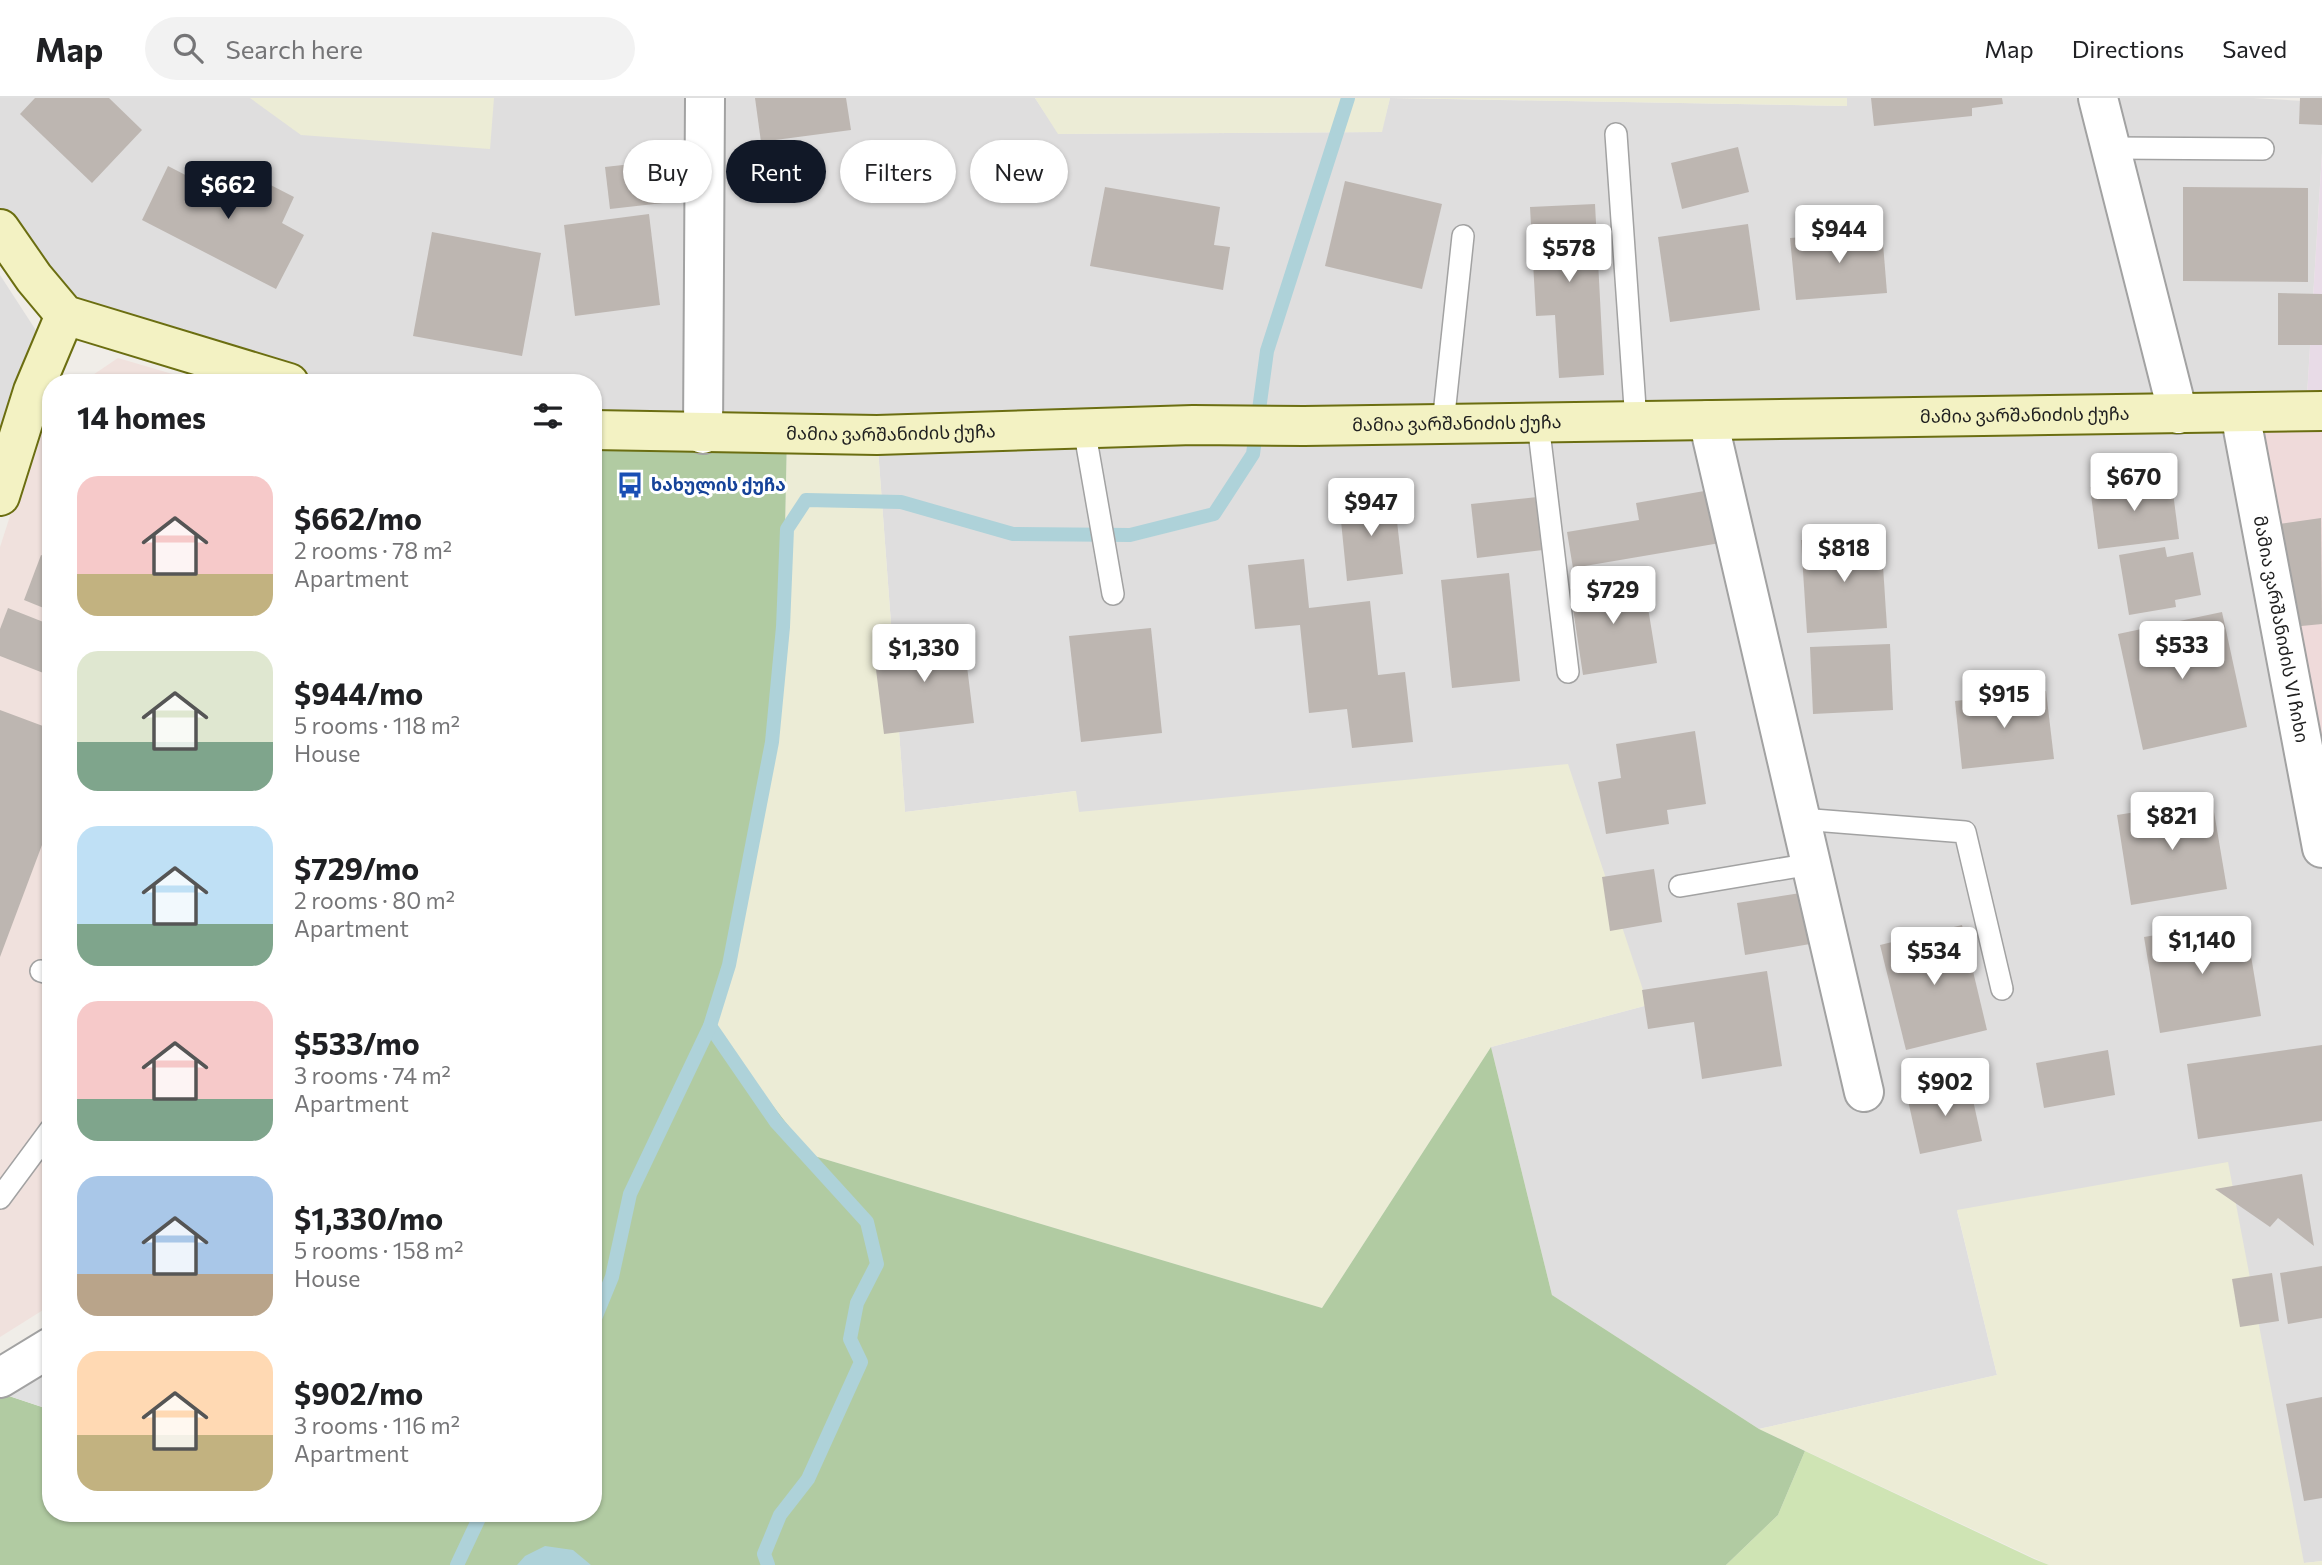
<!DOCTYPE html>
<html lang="en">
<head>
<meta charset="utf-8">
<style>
  body { margin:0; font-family:Commissioner,"Noto Sans Georgian",sans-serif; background:#f2f2f2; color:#202124; height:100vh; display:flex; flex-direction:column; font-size:26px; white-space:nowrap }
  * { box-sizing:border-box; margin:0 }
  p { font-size:23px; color:#757577 }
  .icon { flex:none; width:38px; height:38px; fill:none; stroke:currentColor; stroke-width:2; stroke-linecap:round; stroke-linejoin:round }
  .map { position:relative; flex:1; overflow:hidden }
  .side { position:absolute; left:42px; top:276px; width:560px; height:1148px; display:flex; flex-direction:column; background:#fff; border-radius:28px; box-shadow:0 2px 5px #0004 }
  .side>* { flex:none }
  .top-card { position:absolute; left:623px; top:42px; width:665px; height:63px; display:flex; gap:14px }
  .price { position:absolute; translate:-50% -60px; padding:0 16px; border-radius:7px; background:#fff; color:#222; font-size:23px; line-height:46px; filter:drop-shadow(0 2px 4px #0008) }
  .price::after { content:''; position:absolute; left:50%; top:42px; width:21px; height:16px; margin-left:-10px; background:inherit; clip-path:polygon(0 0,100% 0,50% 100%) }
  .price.on { background:#111827; color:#fff }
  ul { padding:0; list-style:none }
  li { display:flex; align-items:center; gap:21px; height:175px; padding:0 35px }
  li span { display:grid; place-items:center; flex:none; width:196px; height:140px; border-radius:21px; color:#555 }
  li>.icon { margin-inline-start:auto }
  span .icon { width:84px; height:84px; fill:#fffc; stroke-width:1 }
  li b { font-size:30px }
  h2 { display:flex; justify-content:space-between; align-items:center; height:84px; padding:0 35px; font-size:30px }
  .tag { padding:0 24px; border-radius:32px; background:#fff; box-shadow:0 2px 5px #0004; font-size:24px; line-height:63px }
  .tag.on { background:#111827; color:#fff }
  header { display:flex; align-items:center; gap:42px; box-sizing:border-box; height:98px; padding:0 35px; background:#fff; border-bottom:2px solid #e0e0e0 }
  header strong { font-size:33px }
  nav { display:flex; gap:38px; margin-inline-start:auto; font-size:24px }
  .search { width:490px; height:63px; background:#f2f2f2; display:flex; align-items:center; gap:18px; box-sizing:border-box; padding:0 24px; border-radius:38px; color:#757577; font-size:26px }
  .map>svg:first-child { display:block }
  .residential { fill:#dfdede }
  .commercial { fill:#efdada }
  .industrial { fill:#e8dbe7 }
  .military { fill:#f0e1dd }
  .farmland { fill:#ececd6 }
  .grass { fill:#cfe4b4 }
  .forest { fill:#b1cba2 }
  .parking { fill:#e1e1e1 }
  .water { fill:#aed2d9 }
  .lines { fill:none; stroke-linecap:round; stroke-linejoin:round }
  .stream { stroke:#aed2d9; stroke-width:14 }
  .building { fill:#bdb6b1 }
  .lane-casing { stroke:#a2a2a2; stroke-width:24 }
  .street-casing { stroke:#a2a2a2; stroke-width:42 }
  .secondary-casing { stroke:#6b6e11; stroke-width:42 }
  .lane { stroke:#fff; stroke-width:21 }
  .street { stroke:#fff; stroke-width:38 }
  .secondary { stroke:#f3f2c3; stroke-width:38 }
  .labels { text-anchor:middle; stroke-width:6; stroke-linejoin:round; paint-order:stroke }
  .street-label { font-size:18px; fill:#212121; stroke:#fff }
  .transit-label { font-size:18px; font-weight:bold; fill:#164399; stroke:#fff; text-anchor:start }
</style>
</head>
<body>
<header>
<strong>Map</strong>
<div class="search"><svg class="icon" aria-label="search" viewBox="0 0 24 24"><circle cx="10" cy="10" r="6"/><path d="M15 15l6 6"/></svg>Search here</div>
<nav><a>Map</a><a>Directions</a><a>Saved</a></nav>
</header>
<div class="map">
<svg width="2322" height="1467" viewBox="0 0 2322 1467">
  <rect width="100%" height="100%" fill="#f0ede8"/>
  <g class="residential">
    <polygon points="0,0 1035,0 1059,36 1381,34 1390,0 1846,8 1847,0 2253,0 2322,4 2322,55 2306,314 2322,734 2322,1463 2304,1465 1957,1113 1997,1277 1759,1331 1552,1197 1491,949 1648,907 1078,715 1075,693 905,714 877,337 593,332 593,285 289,285 65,217 0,131"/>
    <polygon points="0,177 37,234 0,344"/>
  </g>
  <polygon class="commercial" points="2322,313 2322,734 2240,315"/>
  <polygon class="industrial" points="2322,55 2322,313 2306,314"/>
  <g class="military">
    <polygon points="118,260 203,285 81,285"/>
    <polygon points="51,306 51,1207 0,1239 0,449 45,310"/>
  </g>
  <g class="farmland">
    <polygon points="250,0 494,0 490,51 301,37"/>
    <polygon points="1035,0 1390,0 1382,34 1058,36"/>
    <polygon points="1395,0 1847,0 1847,8"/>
    <polygon points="787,335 877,337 905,714 1076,693 1079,714 1568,666 1648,907 1491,949 1322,1210 811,1057 710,928 729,867 772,644 783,529"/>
    <polygon points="2228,1064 2304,1465 2322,1463 2322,1467 2049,1467 1759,1331 1997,1277 1957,1112"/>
  </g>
  <polygon class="grass" points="1805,1353 2034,1461 2049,1467 1726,1467 1778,1417"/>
  <polygon class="forest" points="593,332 787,335 783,529 772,644 729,867 711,928 811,1057 1322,1210 1491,949 1552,1197 1759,1331 1805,1353 1778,1417 1726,1467 0,1467 0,1295 51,1312 51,1416 593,1416"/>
  <polygon class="parking" points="51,1249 51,1312 0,1295"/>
  <polygon class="water" points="545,1448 573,1452 591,1467 517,1467 525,1458"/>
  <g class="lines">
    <g class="stream">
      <polyline points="710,928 776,1024 867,1124 877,1166 857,1205 850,1241 861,1264 808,1381 780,1417 764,1456 768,1467"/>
      <polyline points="593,1225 612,1179 630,1096 710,928 729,867 772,644 783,529 787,431 806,402 901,404 1013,436 1130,437 1214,416 1253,356 1267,253 1348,0"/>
      <polyline points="457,1467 481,1416"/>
    </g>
  </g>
  <g class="building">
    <polygon points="35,0 109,0 142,32 92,85 20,16"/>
    <polygon points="755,0 846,0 851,32 761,44"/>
    <polygon points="1871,0 2002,0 2003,6 1972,10 1972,18 1874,28"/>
    <polygon points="2300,0 2322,0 2322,27 2299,26"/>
    <polygon points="1738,49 1749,94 1682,111 1671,65"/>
    <polygon points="658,63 663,105 610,111 605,69"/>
    <polygon points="205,67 247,89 253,78 294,99 282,125 304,137 276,191 142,122 168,68 197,83"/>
    <polygon points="1345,83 1442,106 1422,191 1325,168"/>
    <polygon points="1105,89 1220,109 1214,147 1230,149 1223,192 1090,168"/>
    <polygon points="2183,89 2308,90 2308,184 2183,183"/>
    <polygon points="1595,106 1604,277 1559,280 1555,217 1536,218 1530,109"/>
    <polygon points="649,116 660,207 575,218 564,127"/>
    <polygon points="1748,126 1760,212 1670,224 1658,139"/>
    <polygon points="1882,133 1887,195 1796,202 1790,140"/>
    <polygon points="432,134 541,155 522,258 413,238"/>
    <polygon points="2278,195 2322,196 2322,247 2278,247"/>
    <polygon points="2171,379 2179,441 2098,451 2090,389"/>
    <polygon points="1710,392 1720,445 1573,470 1567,434 1639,422 1636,405"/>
    <polygon points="1394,397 1403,476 1347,483 1339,403"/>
    <polygon points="1537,399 1543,452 1477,460 1471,406"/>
    <polygon points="2321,420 2322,526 2291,529 2279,426"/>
    <polygon points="1881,437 1887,530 1807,535 1801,442"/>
    <polygon points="2165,449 2167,459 2193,454 2201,497 2175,502 2176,509 2129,517 2119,457"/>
    <polygon points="41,457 51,461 51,513 24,502"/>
    <polygon points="1304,461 1309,510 1370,503 1378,577 1405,574 1413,644 1352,650 1347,611 1309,615 1300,527 1255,531 1248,467"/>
    <polygon points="1509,475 1520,583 1452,590 1441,482"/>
    <polygon points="1643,479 1657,565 1583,577 1570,491"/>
    <polygon points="8,510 51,527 51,578 0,558 0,531"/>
    <polygon points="2222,514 2247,629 2143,652 2118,536"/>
    <polygon points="1151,530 1162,635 1081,644 1069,538"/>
    <polygon points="963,536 974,625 884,636 873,547"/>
    <polygon points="1890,546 1893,612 1813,616 1810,549"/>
    <polygon points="2046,593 2054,661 1962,671 1955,603"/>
    <polygon points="0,612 51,631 51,723 0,859"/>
    <polygon points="1695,633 1706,706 1667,712 1669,726 1606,736 1598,684 1621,680 1616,646"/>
    <polygon points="2212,702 2227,791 2131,807 2117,717"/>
    <polygon points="1654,771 1662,824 1610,833 1602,779"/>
    <polygon points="1807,794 1816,845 1745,857 1737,805"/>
    <polygon points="2245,822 2261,918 2160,935 2144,839"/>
    <polygon points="1962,827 1987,932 1906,952 1880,847"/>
    <polygon points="1767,873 1782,968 1702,981 1694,924 1648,931 1642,892"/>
    <polygon points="2322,947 2322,1023 2198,1041 2187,966"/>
    <polygon points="2108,952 2115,997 2044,1010 2036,965"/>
    <polygon points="1969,984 1982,1043 1920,1056 1907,998"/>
    <polygon points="2302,1076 2314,1148 2278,1120 2270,1129 2215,1091"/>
    <polygon points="2322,1168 2322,1220 2288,1226 2280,1175"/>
    <polygon points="2272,1175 2279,1223 2240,1229 2232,1181"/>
    <polygon points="2322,1299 2322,1400 2304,1403 2286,1306"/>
  </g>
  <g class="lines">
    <g class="lane-casing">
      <g id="lane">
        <polyline points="1616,36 1636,324"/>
        <polyline points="2111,50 2263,51"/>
        <polyline points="1538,325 1568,574"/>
        <polyline points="1443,326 1463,138"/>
        <polyline points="1084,330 1113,496"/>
        <polyline points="1801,721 1965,734 2002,891"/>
        <polyline points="1680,788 1811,766"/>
        <polyline points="41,873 51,876"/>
        <polyline points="0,1100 51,1031"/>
      </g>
    </g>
    <g class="street-casing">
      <g id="street">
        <polyline points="2098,0 2178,316"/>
        <path id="s1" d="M2240 315 2322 750"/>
        <polyline points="1708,322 1864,994"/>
        <polyline points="703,336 705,0"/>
        <polyline points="0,1280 51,1249"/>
      </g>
    </g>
    <g class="secondary-casing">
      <g id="secondary">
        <polyline points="0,131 34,180 65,217 289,285"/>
        <path id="s2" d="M593 332 877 337 1193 327 1304 328 2322 313"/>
        <polyline points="0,398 33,293 65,217"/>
      </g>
    </g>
    <use href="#lane" class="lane"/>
    <use href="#street" class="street"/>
    <use href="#secondary" class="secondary"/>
  </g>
  <defs>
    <g id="bus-bare" transform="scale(2.1)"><path d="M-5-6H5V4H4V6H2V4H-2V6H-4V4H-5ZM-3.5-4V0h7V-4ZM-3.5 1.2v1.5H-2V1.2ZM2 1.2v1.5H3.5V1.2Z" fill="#1a4fb4" stroke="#fff" stroke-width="2.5" paint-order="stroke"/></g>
  </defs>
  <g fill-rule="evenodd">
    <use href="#bus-bare" x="630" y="387"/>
  </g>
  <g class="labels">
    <g class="street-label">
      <text dy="6" stroke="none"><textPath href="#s2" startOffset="1432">მამია ვარშანიძის ქუჩა</textPath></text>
      <text dy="6" stroke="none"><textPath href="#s2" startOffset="864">მამია ვარშანიძის ქუჩა</textPath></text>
      <text dy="6" stroke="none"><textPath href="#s2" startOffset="298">მამია ვარშანიძის ქუჩა</textPath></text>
      <text dy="6" stroke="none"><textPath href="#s1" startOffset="220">მამია ვარშანიძის VI ჩიხი</textPath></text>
    </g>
    <g class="transit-label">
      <text x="651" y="393">ხახულის ქუჩა</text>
    </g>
  </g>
</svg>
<b class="price on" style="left:228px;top:123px">$662</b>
<b class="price" style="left:1839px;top:167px">$944</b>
<b class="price" style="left:1569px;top:186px">$578</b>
<b class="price" style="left:2134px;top:415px">$670</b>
<b class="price" style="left:1371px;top:440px">$947</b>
<b class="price" style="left:1844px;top:486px">$818</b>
<b class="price" style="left:1613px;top:528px">$729</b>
<b class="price" style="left:2182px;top:583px">$533</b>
<b class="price" style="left:924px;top:586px">$1,330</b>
<b class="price" style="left:2004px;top:632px">$915</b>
<b class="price" style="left:2172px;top:754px">$821</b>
<b class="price" style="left:2202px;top:878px">$1,140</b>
<b class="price" style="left:1934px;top:889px">$534</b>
<b class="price" style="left:1945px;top:1020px">$902</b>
<div class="top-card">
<a class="tag">Buy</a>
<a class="tag on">Rent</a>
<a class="tag">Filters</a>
<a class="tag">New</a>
</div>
<section class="side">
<h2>14 homes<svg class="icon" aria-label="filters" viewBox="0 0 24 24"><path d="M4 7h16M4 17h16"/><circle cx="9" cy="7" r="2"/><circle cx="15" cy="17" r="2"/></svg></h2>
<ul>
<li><span style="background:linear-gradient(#f6c9c9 70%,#c2b280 0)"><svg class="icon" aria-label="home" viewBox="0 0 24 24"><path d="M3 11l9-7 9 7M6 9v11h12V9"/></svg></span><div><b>$662/mo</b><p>2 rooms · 78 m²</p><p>Apartment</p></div></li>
<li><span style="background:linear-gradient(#dfe7d0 65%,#7fa58c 0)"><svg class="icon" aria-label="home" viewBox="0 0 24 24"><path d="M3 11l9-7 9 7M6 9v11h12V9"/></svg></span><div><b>$944/mo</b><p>5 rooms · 118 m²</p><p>House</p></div></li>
<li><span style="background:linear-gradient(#bfe0f5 70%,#7fa58c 0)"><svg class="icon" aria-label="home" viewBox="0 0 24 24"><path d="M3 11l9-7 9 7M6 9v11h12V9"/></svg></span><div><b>$729/mo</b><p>2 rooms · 80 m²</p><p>Apartment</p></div></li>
<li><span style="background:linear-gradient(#f6c9c9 70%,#7fa58c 0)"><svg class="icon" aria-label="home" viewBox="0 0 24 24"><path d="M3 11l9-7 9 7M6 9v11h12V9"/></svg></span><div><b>$533/mo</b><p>3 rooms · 74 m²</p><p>Apartment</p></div></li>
<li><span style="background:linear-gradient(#a9c7e8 70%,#b9a48a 0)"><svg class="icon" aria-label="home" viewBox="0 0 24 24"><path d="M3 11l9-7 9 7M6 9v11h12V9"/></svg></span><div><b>$1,330/mo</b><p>5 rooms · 158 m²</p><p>House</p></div></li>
<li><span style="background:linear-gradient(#ffd9b3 60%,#c2b280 0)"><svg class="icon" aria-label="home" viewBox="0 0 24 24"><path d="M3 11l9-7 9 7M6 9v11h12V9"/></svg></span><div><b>$902/mo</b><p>3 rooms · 116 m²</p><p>Apartment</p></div></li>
</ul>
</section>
</div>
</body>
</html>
